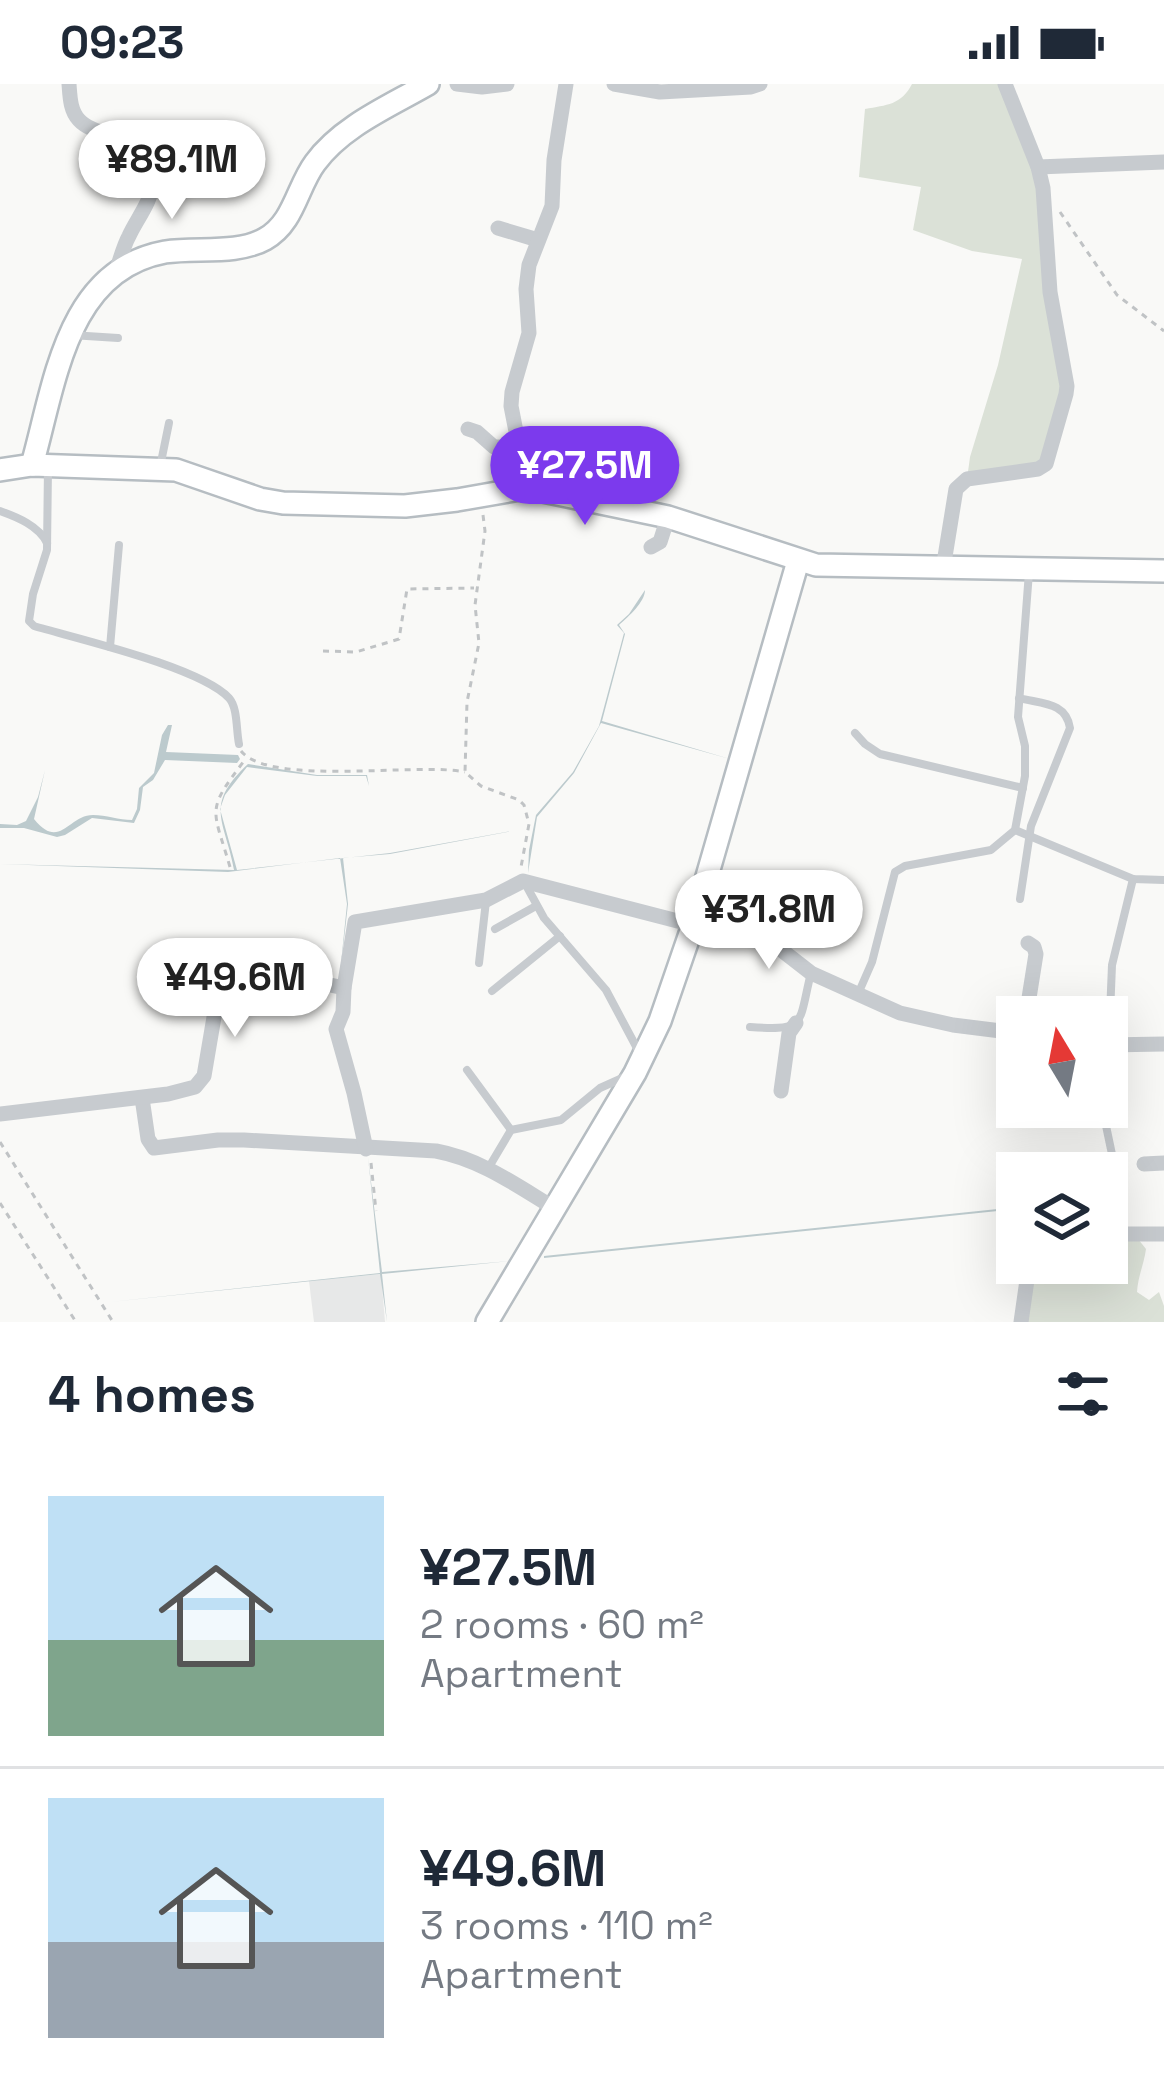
<!DOCTYPE html>
<html lang="en">
<head>
<meta charset="utf-8">
<style>
  body { margin:0; font-family:"Space Grotesk",sans-serif; background:#f6f6f7; color:#1f2937; height:100vh; display:flex; flex-direction:column; font-size:45px; white-space:nowrap }
  * { box-sizing:border-box; margin:0 }
  p { font-size:39px; color:#747a83 }
  .icon { flex:none; width:66px; height:66px; fill:none; stroke:currentColor; stroke-width:2; stroke-linecap:round; stroke-linejoin:round }
  .map { position:relative; height:1238px; overflow:hidden }
  .panel { display:flex; flex-direction:column; background:#fff; flex:1 }
  .panel>* { flex:none }
  .needle { width:78px; rotate:350deg }
  .tools { position:absolute; left:996px; top:912px; display:grid; gap:24px }
  .tools a { display:grid; place-items:center; width:132px; height:132px; border-radius:0px; background:#fff; box-shadow:0 12px 48px #0002; font-size:60px }
  .price { position:absolute; translate:-50% -102px; padding:0 27px; border-radius:42px; background:#fff; color:#222; font-size:39px; line-height:78px; filter:drop-shadow(0 3px 6px #0008) }
  .price::after { content:''; position:absolute; left:50%; top:72px; width:36px; height:27px; margin-left:-18px; background:inherit; clip-path:polygon(0 0,100% 0,50% 100%) }
  .price.current { background:#7c3aed; color:#fff }
  ul { padding:0; list-style:none }
  li { display:flex; align-items:center; gap:36px; height:300px; padding:0 48px }
  li+li { border-top:3px solid #e0e1e3 }
  li span { display:grid; place-items:center; flex:none; width:336px; height:240px; border-radius:0px; color:#555 }
  li>.icon { margin-inline-start:auto }
  span .icon { width:144px; height:144px; fill:#fffc; stroke-width:1 }
  li b { font-size:51px }
  h2 { display:flex; justify-content:space-between; align-items:center; height:144px; padding:0 48px; font-size:51px }
  .status { display:flex; justify-content:space-between; align-items:center; height:84px; padding:0 60px; background:#fff; direction:ltr }
  .status svg { height:33px; fill:currentColor }
  .map>svg:first-child { display:block }
  .built { fill:#e7e8e8 }
  .green { fill:#dbe1d7 }
  .water { fill:#bccacd }
  .lines { fill:none; stroke-linecap:round; stroke-linejoin:round }
  .secondary-casing { stroke:#b6bdc2; stroke-width:26 }
  .path { stroke:#c0c3c5; stroke-width:3; stroke-dasharray:6 6; stroke-linecap:butt }
  .lane { stroke:#c7cbcf; stroke-width:8 }
  .street { stroke:#c7cbcf; stroke-width:15 }
  .secondary { stroke:#fff; stroke-width:21 }
</style>
</head>
<body>
<div class="status"><b>09:23</b><svg viewBox="0 0 49 12"><path d="M0 12V9h3v3zM5 12V6h3v6zM10 12V3h3v9zM15 12V0h3v12zM26 1h20v11H26zM47 4h2v5h-2z"/></svg></div>
<div class="map">
<svg width="1164" height="1238" viewBox="0 0 1164 1238">
  <rect width="100%" height="100%" fill="#f9f9f7"/>
  <polygon class="built" points="381,1190 385,1238 314,1238 309,1197"/>
  <g class="green">
    <path d="M912 0H1005L1038 83 1067 302 1049 375 967 395 970 373 998 281 1022 175 972 167 913 146 921 103 859 93 865 25C887 21 901 21 912 0Z"/>
    <path d="M1138 1155 1146 1165C1144 1180 1138 1192 1137 1208L1149 1216 1159 1208 1164 1222V1238H1025L1037 1182 1044 1179H1107V1158Z"/>
  </g>
  <g class="water">
    <path d="M645 506C645 518 629 532 619 541L625 550 602 637 730 675 601 639 574 689 537 733 528 789 529 766 536 731 573 688 599 642 624 549 617 541 629 530Z"/>
    <path d="M168 641H172L166 668 238 671 240 675 237 679 165 676 153 696 143 703 140 726 134 739 92 734 65 751 57 753 24 744H0V740L17 741 26 737 38 713 45 686 34 735C60 767 68 731 93 731 106 731 119 736 132 736L137 725 139 704 154 689 162 651Z"/>
    <path d="M248 680 317 691H367L369 702 366 692H317L247 683 225 711 220 725 237 786 390 769 523 745 390 770 343 774 348 820 339 899 347 820 340 774 228 788 0 780 234 786C225 736 203 722 248 680Z"/>
    <polygon points="368,1073 382,1188 511,1177 382,1190 387,1238 380,1190 110,1218 380,1189"/>
    <polygon points="1017,1123 1017,1125 544,1174 544,1172"/>
  </g>
  <g class="lines">
    <g class="secondary-casing">
      <g id="secondary">
        <path d="M32 381C55 300 66 186 165 168 197 163 236 171 265 155 294 139 297 103 315 79 342 42 390 22 428 0"/>
        <polyline points="0,386 32,381 176,386 260,415 283,419 405,422 457,416 520,405 538,406 668,433 816,481 1164,487"/>
        <polyline points="487,1238 635,989 660,937 693,841 798,477"/>
      </g>
    </g>
    <g class="path">
      <polyline points="1060,128 1117,211 1164,247"/>
      <polyline points="483,431 485,447 475,521 479,559 467,618 465,688 481,702 519,716 524,721 529,740 521,783"/>
      <polyline points="323,567 356,568 399,555 407,505 474,504"/>
      <path d="M241 667C270 703 418 678 465 688"/>
      <path d="M230 783C213 724 205 728 244 677"/>
      <polyline points="0,1058 113,1238"/>
      <polyline points="371,1079 376,1127"/>
      <polyline points="0,1119 76,1238"/>
    </g>
    <g class="lane">
      <polyline points="71,251 118,254"/>
      <path d="M48 383 47 466 33 510 29 537 34 542C78 555 200 583 229 614 238 624 236 646 239 660"/>
      <polyline points="160,383 169,339"/>
      <path d="M0 427C17 433 39 442 47 459"/>
      <polyline points="110,563 119,461"/>
      <path d="M1019 614C1042 620 1066 618 1070 644L1031 742 1020 815"/>
      <polyline points="855,649 865,660 880,670 1023,704"/>
      <polyline points="1015,746 1133,795 1164,796"/>
      <polyline points="527,803 544,834 606,906 639,968"/>
      <polyline points="495,845 536,822"/>
      <polyline points="479,879 486,817"/>
      <polyline points="492,907 560,852"/>
      <polyline points="858,910 872,878 895,788 905,782 991,766 1015,746 1025,692 1025,662 1018,633 1029,488"/>
      <path d="M750 943C808 947 798 940 811 889"/>
      <polyline points="467,986 511,1046"/>
      <polyline points="1107,1005 1112,881 1133,795"/>
      <polyline points="1106,1023 1105,1037 1113,1075"/>
      <polyline points="489,1083 511,1046 561,1036 600,1004 629,991"/>
    </g>
    <g class="street">
      <path d="M69 0C70 13 70 26 79 36 98 57 154 47 152 100 152 117 136 136 129 152 123 163 120 176 116 188"/>
      <polyline points="457,0 482,3 507,0"/>
      <polyline points="614,0 660,8 751,3 760,0"/>
      <polyline points="109,73 124,54"/>
      <polyline points="1038,83 1164,78"/>
      <polyline points="498,144 538,156"/>
      <polyline points="468,345 477,348 494,363 519,363"/>
      <polyline points="520,405 519,363 511,322 512,308 529,249 526,205 529,181 552,122 554,76 566,0"/>
      <polyline points="651,463 660,458 668,433"/>
      <polyline points="943,485 956,405 967,395 1038,385 1046,380 1066,310 1067,302 1050,208 1043,104 1038,83 1005,0"/>
      <polyline points="1026,933 1036,870 1034,863 1028,859"/>
      <polyline points="1107,961 1164,960"/>
      <polyline points="781,1007 789,949 796,939"/>
      <path d="M142 1014 148 1055 154 1064 218 1056H244L436 1067C480 1075 516 1101 554 1124"/>
      <polyline points="0,1030 168,1010 195,1003 204,992 222,886 303,895 344,904"/>
      <polyline points="366,1065 354,1009 336,945 343,928 344,904 355,838 486,816 523,797 693,841 724,839 738,842 766,854 811,889 900,929 953,941 1017,949"/>
      <polyline points="1144,1080 1164,1079"/>
      <polyline points="1107,1153 1124,1150 1164,1150"/>
      <polyline points="1021,1238 1028,1189 1035,1179"/>
    </g>
    <use href="#secondary" class="secondary"/>
  </g>
</svg>
<div class="tools">
<a><svg class="needle" viewBox="-14 -14 28 28"><path d="M0-13l5 13h-10z" fill="#e53935"/><path d="M0 13l5-13h-10z" fill="#747a83"/></svg></a>
<a><svg class="icon" aria-label="layers" viewBox="0 0 24 24"><path d="M12 4l9 5-9 5-9-5zM3 14l9 5 9-5"/></svg></a>
</div>
<b class="price" style="left:172px;top:138px">¥89.1M</b>
<b class="price current" style="left:585px;top:444px">¥27.5M</b>
<b class="price" style="left:769px;top:888px">¥31.8M</b>
<b class="price" style="left:235px;top:956px">¥49.6M</b>
</div>
<section class="panel">
<h2>4 homes<svg class="icon" aria-label="filters" viewBox="0 0 24 24"><path d="M4 7h16M4 17h16"/><circle cx="9" cy="7" r="2"/><circle cx="15" cy="17" r="2"/></svg></h2>
<ul>
<li><span style="background:linear-gradient(#bfe0f5 60%,#7fa58c 0)"><svg class="icon" aria-label="home" viewBox="0 0 24 24"><path d="M3 11l9-7 9 7M6 9v11h12V9"/></svg></span><div><b>¥27.5M</b><p>2 rooms · 60 m²</p><p>Apartment</p></div></li>
<li><span style="background:linear-gradient(#bfe0f5 60%,#9aa5b1 0)"><svg class="icon" aria-label="home" viewBox="0 0 24 24"><path d="M3 11l9-7 9 7M6 9v11h12V9"/></svg></span><div><b>¥49.6M</b><p>3 rooms · 110 m²</p><p>Apartment</p></div></li>
</ul>
</section>
</body>
</html>
